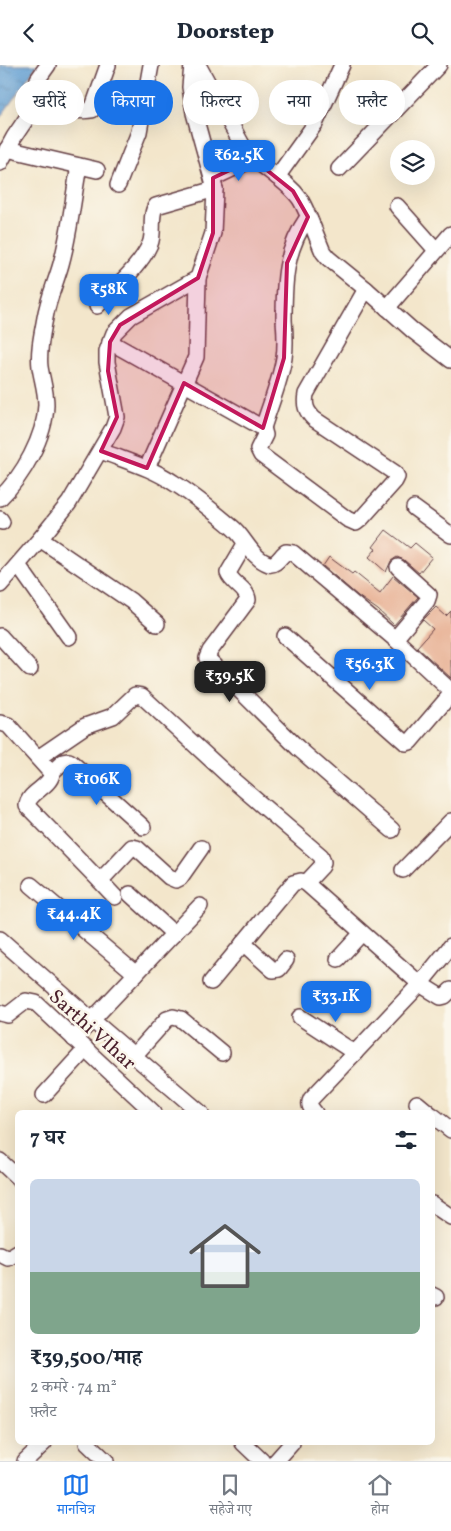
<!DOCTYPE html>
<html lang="hi">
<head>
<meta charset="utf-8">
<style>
  body { margin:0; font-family:Vollkorn,"Noto Serif Devanagari",serif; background:#f2f2f3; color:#1f2937; height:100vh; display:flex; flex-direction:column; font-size:19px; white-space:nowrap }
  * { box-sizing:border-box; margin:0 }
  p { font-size:16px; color:#747a83 }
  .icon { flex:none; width:28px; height:28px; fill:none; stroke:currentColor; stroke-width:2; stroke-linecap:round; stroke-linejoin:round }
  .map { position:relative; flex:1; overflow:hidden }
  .drawer { position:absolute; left:15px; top:1045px; width:420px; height:335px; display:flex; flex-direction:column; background:#fff; border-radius:8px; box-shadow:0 5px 20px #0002 }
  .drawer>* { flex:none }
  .banner { position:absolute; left:15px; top:15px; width:421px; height:45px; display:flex; gap:10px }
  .fabs { position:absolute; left:390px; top:75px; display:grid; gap:10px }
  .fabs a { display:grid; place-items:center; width:45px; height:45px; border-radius:50%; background:#fff; box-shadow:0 5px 20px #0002; font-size:25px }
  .price { position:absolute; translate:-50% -42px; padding:0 11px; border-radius:10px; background:#1a73e8; color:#fff; font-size:16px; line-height:32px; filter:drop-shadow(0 1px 2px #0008) }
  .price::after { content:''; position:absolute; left:50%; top:30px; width:15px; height:11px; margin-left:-8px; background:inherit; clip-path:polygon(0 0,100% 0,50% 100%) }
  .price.selected { background:#222; color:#fff }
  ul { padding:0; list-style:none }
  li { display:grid; align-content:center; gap:10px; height:265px; padding:0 15px }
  li span { display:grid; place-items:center; height:155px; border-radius:8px; color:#555 }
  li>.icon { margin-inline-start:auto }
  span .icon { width:90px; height:90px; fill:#fffc; stroke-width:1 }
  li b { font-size:21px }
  h2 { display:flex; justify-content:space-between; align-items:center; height:60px; padding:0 15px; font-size:21px }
  .pill { padding:0 18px; border-radius:22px; background:#fff; box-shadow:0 5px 20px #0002; font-size:18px; line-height:45px }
  .pill.selected { background:#1a73e8; color:#fff }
  header { display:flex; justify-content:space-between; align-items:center; height:65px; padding:0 15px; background:#fff; font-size:22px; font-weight:800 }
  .tab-bar { display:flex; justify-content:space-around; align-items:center; height:70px; border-top:1px solid #e0e1e3; background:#fff; font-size:14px; color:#747a83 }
  .tab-bar a { display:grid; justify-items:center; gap:2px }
  .tab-bar .selected { color:#1a73e8 }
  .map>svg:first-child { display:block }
  .water { fill:url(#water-ripples); stroke:#565f7f }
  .building { fill:#e6ab8d }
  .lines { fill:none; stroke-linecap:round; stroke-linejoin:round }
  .minor-casing { stroke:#633d43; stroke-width:18 }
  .minor { stroke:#fff; stroke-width:15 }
  .marked { fill:#c2185b; fill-opacity:0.2; stroke:#c2185b; stroke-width:4; stroke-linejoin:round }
  .labels { text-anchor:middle; stroke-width:5; stroke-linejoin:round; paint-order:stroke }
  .street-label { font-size:20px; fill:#4a1f2b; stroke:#fbf7ec }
</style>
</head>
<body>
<header><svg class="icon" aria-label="back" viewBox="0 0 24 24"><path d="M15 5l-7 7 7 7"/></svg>Doorstep<svg class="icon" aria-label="search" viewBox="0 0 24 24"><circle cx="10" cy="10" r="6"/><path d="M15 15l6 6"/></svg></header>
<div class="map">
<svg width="451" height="1396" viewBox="0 0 451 1396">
  <defs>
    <pattern id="water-ripples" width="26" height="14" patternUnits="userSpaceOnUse" patternTransform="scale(1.25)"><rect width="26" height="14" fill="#629fd3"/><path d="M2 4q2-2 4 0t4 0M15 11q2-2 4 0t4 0" fill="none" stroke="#5381ab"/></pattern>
  </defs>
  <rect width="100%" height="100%" fill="#fbf7ec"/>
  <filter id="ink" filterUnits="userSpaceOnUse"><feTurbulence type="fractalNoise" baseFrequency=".02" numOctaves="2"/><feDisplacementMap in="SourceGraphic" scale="10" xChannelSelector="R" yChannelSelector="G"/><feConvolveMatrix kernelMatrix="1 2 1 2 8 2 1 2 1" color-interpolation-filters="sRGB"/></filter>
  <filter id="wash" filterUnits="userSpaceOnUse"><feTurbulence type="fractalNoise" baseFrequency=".0096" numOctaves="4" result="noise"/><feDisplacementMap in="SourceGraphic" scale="20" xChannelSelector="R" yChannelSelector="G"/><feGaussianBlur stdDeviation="1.12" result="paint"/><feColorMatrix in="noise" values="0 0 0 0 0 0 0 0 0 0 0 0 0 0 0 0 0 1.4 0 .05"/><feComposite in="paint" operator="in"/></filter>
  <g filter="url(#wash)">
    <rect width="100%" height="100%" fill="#f3e6cb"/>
    <polygon class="water" points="0,0 37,0 0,53"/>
    <g id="blocks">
      <g class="building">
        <polygon points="386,465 410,483 415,478 432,492 419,508 404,495 397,492 391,496 386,507 369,492 376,484 373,482"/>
        <polygon points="329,492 352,509 354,507 380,528 393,511 418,532 394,560 378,545 358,531 323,501"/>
        <polygon points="436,542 446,551 451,546 451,613 417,582 433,564 423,555"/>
      </g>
    </g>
  </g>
  <g filter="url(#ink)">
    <use href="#blocks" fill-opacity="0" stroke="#633d43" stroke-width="1"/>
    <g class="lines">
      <g class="minor-casing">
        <g id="minor">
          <path d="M198 0 245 85C261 103 286 114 300 134 309 149 316 171 323 187L328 193 366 224 412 265 451 295"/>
          <polyline points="38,14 48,0"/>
          <polyline points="7,84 97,105"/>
          <path d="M0 98 14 72 33 44C52 36 72 49 92 45L108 0"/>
          <polyline points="339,104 439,0"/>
          <polyline points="277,112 315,59 342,0"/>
          <polyline points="213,113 253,94"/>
          <polyline points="118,120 139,67 151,0"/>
          <polyline points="397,141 436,185"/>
          <path d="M97 241C114 223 140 202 150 179 155 168 149 151 156 141L215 124"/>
          <polyline points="387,243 451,169"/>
          <path d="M110 277 263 363 265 370 258 384 261 390 347 454 356 458 361 454 395 416 397 412 395 408 314 354C306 346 304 340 306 329L366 224"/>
          <path d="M263 363C270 340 280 317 284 293 286 280 285 267 284 255 284 216 285 185 308 152"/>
          <path d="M101 386C126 396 152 403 174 418 194 430 214 447 232 462 244 471 252 494 269 499 276 501 281 490 286 487L293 488 395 574 451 626"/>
          <polyline points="147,403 196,292 198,213"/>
          <path d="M0 433C23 411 45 372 46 340 46 326 42 315 40 302 38 286 42 269 45 253 48 234 56 217 61 199 70 167 73 133 79 101"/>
          <polyline points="414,443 451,470"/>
          <polyline points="0,454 2,457"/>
          <polyline points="40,474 131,536 157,559"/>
          <path d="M245 479 228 508C232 519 247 523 248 535L210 586 207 593 298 683 392 765"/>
          <polyline points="18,500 69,572"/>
          <polyline points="0,520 40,474 69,438 113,363 117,352 116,346 107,297 107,286 114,268 131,251 198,213 213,168 215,124 194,48 190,22 192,0"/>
          <polyline points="0,571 30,604"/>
          <polyline points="285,571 406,678 410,677 451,629"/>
          <polyline points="395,574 427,536 429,530 398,502"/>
          <path d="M0 658 8 660 52 709C49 723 28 727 27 741L100 816"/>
          <polyline points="38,693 85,661 113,651 135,630 142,631 234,716 321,791 323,797 322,801 306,818"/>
          <polyline points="51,708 63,697 69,696 72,698 143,762"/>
          <polyline points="403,805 451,756"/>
          <polyline points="31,820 136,909"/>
          <polyline points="130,829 174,869"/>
          <polyline points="115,832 100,816 132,782 137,783 169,812 176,815 180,813 201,783"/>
          <polyline points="0,874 92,955 201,1048"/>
          <polyline points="243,878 273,905 279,904 286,895"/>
          <polyline points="338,894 362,868"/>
          <polyline points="211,917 293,818 301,816 306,818 420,919 441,932 445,931 451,925"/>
          <polyline points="0,948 8,950 26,936 36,938 154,1048"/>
          <polyline points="300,952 355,988"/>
          <polyline points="74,974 200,841"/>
          <polyline points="134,991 167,954 173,952 181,954 222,988"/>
          <polyline points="44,1030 86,984"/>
          <polyline points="417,1038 429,1048"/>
          <path d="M315 1048C311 1043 308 1040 311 1034L420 919 451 881"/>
          <polyline points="432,1050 451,1065"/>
          <polyline points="0,1096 18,1113"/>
          <polyline points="432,1139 451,1152"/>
          <polyline points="0,1189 8,1193 18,1187"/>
          <polyline points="432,1230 436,1232"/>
          <polyline points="87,1378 106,1396"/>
          <polyline points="243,1378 262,1396"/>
          <polyline points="25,1396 44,1378"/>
          <polyline points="276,1396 292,1378"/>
        </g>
      </g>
      <use href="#minor" class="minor"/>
    </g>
  </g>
  <path class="marked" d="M253 94 293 126 308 152 287 198 284 293 263 363 184 318 147 403 101 386 117 352 108 306 110 277 120 260 198 213 213 168V113Z"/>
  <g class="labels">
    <g class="street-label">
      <text transform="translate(93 964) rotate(42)" y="7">Sarthi VIhar</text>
    </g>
  </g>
</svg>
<div class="fabs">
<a><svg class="icon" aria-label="layers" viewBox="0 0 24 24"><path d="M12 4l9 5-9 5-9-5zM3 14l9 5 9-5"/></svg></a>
</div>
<b class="price" style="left:239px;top:117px">₹62.5K</b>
<b class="price" style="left:109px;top:251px">₹58K</b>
<b class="price" style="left:370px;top:626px">₹56.3K</b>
<b class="price selected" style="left:230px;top:638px">₹39.5K</b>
<b class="price" style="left:97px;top:741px">₹106K</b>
<b class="price" style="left:74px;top:876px">₹44.4K</b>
<b class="price" style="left:336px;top:958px">₹33.1K</b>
<div class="banner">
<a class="pill">खरीदें</a>
<a class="pill selected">किराया</a>
<a class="pill">फ़िल्टर</a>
<a class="pill">नया</a>
<a class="pill">फ़्लैट</a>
</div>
<section class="drawer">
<h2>7 घर<svg class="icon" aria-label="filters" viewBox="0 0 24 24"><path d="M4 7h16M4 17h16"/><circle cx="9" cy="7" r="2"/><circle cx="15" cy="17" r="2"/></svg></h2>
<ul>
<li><span style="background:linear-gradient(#c9d6e8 60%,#7fa58c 0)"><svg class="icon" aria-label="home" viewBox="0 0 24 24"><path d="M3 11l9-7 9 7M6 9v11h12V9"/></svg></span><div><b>₹39,500/माह</b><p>2 कमरे · 74 m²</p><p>फ़्लैट</p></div></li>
</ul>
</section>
</div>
<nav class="tab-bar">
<a class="selected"><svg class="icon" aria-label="map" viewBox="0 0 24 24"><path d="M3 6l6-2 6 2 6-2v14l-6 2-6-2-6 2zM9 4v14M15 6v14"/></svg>मानचित्र</a>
<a><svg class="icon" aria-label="saved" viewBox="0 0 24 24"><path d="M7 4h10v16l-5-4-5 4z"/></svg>सहेजे गए</a>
<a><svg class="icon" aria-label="home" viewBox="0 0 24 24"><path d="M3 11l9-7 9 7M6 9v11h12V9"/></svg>होम</a>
</nav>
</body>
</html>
